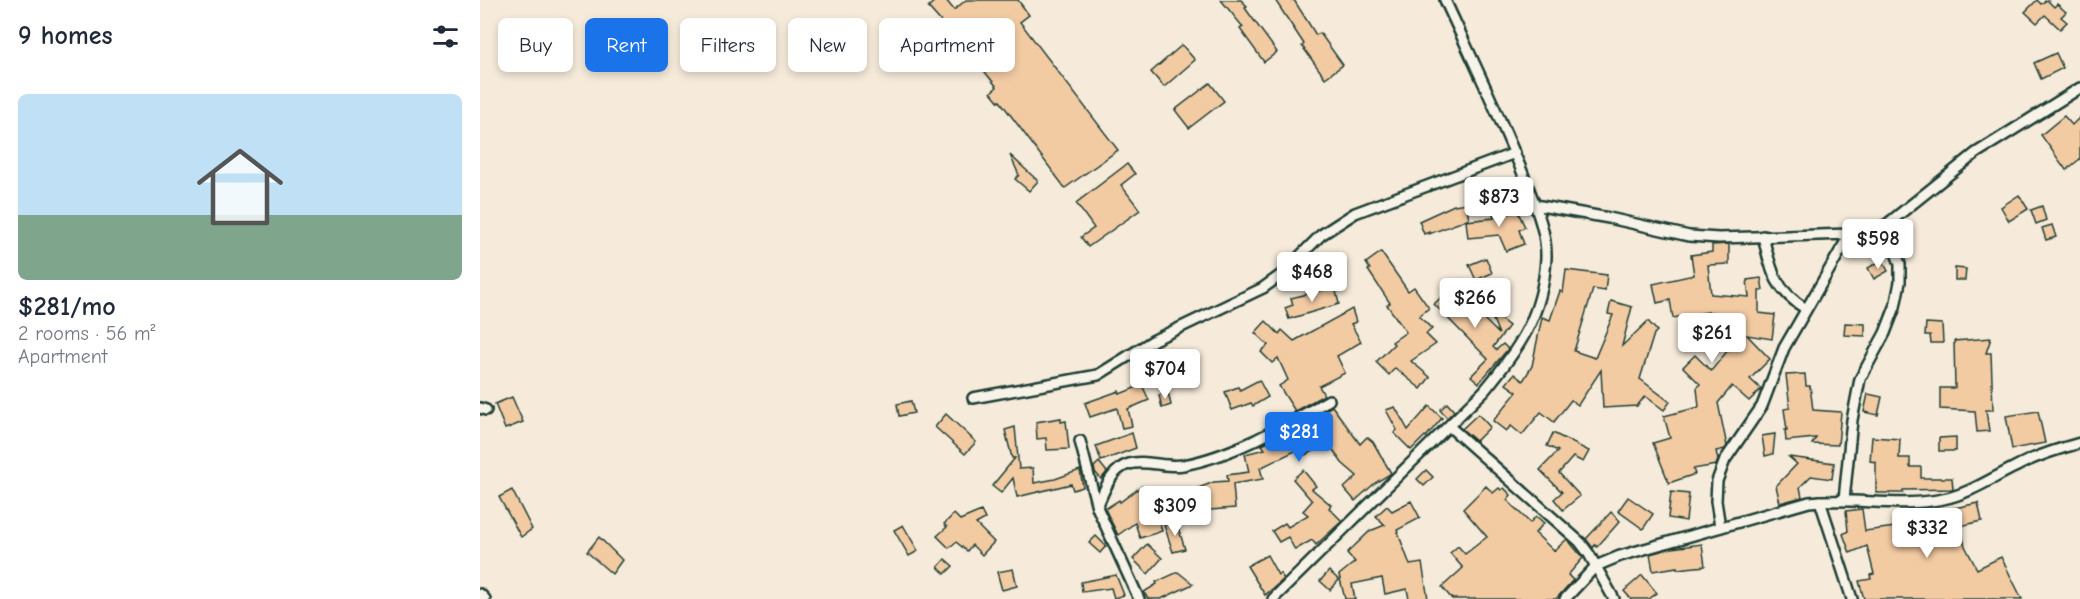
<!DOCTYPE html>
<html lang="en">
<head>
<meta charset="utf-8">
<style>
  body { margin:0; font-family:"Comic Neue",sans-serif; background:#f2f2f3; color:#1f2937; height:100vh; display:flex; flex-direction:column; font-size:22px; white-space:nowrap }
  * { box-sizing:border-box; margin:0 }
  p { font-size:20px; color:#747a83 }
  .icon { flex:none; width:33px; height:33px; fill:none; stroke:currentColor; stroke-width:2; stroke-linecap:round; stroke-linejoin:round }
  .map { position:relative; flex:1; overflow:hidden }
  .sheet { display:flex; flex-direction:column; background:#fff; width:480px }
  .sheet>* { flex:none }
  .hud { position:absolute; left:18px; top:18px; width:570px; height:54px; display:flex; gap:12px }
  .price { position:absolute; translate:-50% -51px; padding:0 14px; border-radius:6px; background:#fff; color:#222; font-size:20px; line-height:39px; filter:drop-shadow(0 2px 3px #0008) }
  .price::after { content:''; position:absolute; left:50%; top:36px; width:18px; height:14px; margin-left:-9px; background:inherit; clip-path:polygon(0 0,100% 0,50% 100%) }
  .price.selected { background:#1a73e8; color:#fff }
  ul { padding:0; list-style:none }
  li { display:grid; align-content:center; gap:12px; height:318px; padding:0 18px }
  li+li { border-top:2px solid #e0e1e3 }
  li span { display:grid; place-items:center; height:186px; border-radius:9px; color:#555 }
  li>.icon { margin-inline-start:auto }
  span .icon { width:108px; height:108px; fill:#fffc; stroke-width:1 }
  li b { font-size:26px }
  h2 { display:flex; justify-content:space-between; align-items:center; height:72px; padding:0 18px; font-size:26px }
  .pill { padding:0 21px; border-radius:9px; background:#fff; box-shadow:0 3px 9px #0003; font-size:21px; line-height:54px }
  .pill.selected { background:#1a73e8; color:#fff }
  main { display:flex; flex:1; min-height:0 }
  .map>svg:first-child { display:block }
  .building { fill:#f3cba3; stroke:#1f3d34; stroke-width:1.5 }
  .lines { fill:none; stroke-linecap:round; stroke-linejoin:round }
  .street-casing { stroke:#1f3d34; stroke-width:14 }
  .street { stroke:#f7f3e8; stroke-width:9 }
</style>
</head>
<body>
<main>
<section class="sheet">
<h2>9 homes<svg class="icon" aria-label="filters" viewBox="0 0 24 24"><path d="M4 7h16M4 17h16"/><circle cx="9" cy="7" r="2"/><circle cx="15" cy="17" r="2"/></svg></h2>
<ul>
<li><span style="background:linear-gradient(#bfe0f5 65%,#7fa58c 0)"><svg class="icon" aria-label="home" viewBox="0 0 24 24"><path d="M3 11l9-7 9 7M6 9v11h12V9"/></svg></span><div><b>$281/mo</b><p>2 rooms · 56 m²</p><p>Apartment</p></div></li>
</ul>
</section>
<div class="map">
<svg width="1600" height="599" viewBox="0 0 1600 599">
  <rect width="100%" height="100%" fill="#f6ebda"/>
  <filter id="ink" filterUnits="userSpaceOnUse"><feTurbulence type="fractalNoise" baseFrequency=".0167" numOctaves="2"/><feDisplacementMap in="SourceGraphic" scale="12" xChannelSelector="R" yChannelSelector="G"/><feConvolveMatrix kernelMatrix="1 2 1 2 8 2 1 2 1" color-interpolation-filters="sRGB"/></filter>
  <g filter="url(#ink)">
    <g class="building">
      <polygon points="456,0 466,0 474,10 486,0 538,0 549,15 540,22 638,150 585,188 520,101 519,102 511,92 517,87 501,67 532,42 517,24 486,50 448,7"/>
      <polygon points="741,0 761,0 767,6 765,8 797,52 784,62 760,29 763,27"/>
      <polygon points="795,0 814,0 836,35 840,33 863,65 845,78 822,46 824,44"/>
      <polygon points="1557,0 1561,4 1567,0 1574,7 1577,4 1586,12 1581,17 1587,22 1580,29 1565,15 1557,23 1545,12"/>
      <polygon points="438,29 448,41 439,48 430,35"/>
      <polygon points="702,45 715,60 684,87 671,72"/>
      <polygon points="1576,53 1583,68 1561,79 1554,63"/>
      <polygon points="730,83 744,101 709,128 695,110"/>
      <polygon points="1584,116 1592,125 1600,117 1600,159 1586,170 1561,135"/>
      <polygon points="530,155 558,181 549,191 535,179 539,175"/>
      <polygon points="647,164 655,174 641,185 660,210 608,247 601,237 614,228 596,203"/>
      <polygon points="1539,195 1548,209 1529,221 1521,207"/>
      <polygon points="986,203 989,219 949,234 949,232 944,234 939,221 974,205"/>
      <polygon points="1027,206 1028,214 1037,210 1045,227 1039,230 1044,244 1026,251 1019,235 988,238 986,221 1014,218 1012,208"/>
      <polygon points="1562,206 1566,220 1556,224 1551,210"/>
      <polygon points="1572,225 1576,237 1566,240 1562,228"/>
      <polygon points="1249,244 1249,264 1228,265 1231,294 1269,297 1267,280 1281,278 1283,290 1279,291 1279,313 1295,315 1292,339 1267,335 1290,359 1270,379 1281,389 1269,401 1252,386 1238,403 1247,446 1245,449 1236,451 1238,460 1236,465 1213,469 1215,474 1189,483 1173,443 1190,438 1184,416 1219,407 1217,388 1220,384 1203,367 1215,355 1231,371 1257,339 1236,337 1239,313 1228,312 1193,318 1190,300 1177,303 1173,284 1214,275 1211,255 1232,252 1232,245"/>
      <polygon points="901,252 928,291 934,287 949,308 939,316 952,329 946,334 956,344 931,361 950,377 941,389 915,368 909,375 896,362 914,344 912,342 926,332 907,305 910,303 888,270 890,269 886,263"/>
      <polygon points="1006,258 1012,273 996,280 989,265"/>
      <polygon points="1402,260 1408,271 1394,279 1388,268"/>
      <polygon points="1475,268 1486,269 1485,280 1475,280"/>
      <polygon points="1086,270 1127,275 1125,291 1113,289 1094,351 1115,358 1133,315 1128,314 1131,301 1152,307 1142,346 1168,321 1177,331 1174,334 1160,379 1190,402 1184,410 1165,396 1157,406 1123,408 1121,370 1098,405 1091,400 1074,422 1061,412 1042,435 1031,426 1026,431 1013,421 1037,392 1026,384 1034,374 1043,381 1052,366 1062,317 1070,320 1080,291 1083,293"/>
      <polygon points="855,287 859,304 809,319 805,308 813,305 811,298"/>
      <polygon points="972,287 1019,334 1009,310 1029,326 1013,347 1016,350 1023,344 1028,349 999,383 991,376 1008,359 954,304"/>
      <polygon points="872,309 876,322 871,324 881,342 857,356 865,373 839,386 844,395 815,411 799,386 808,380 798,358 792,363 781,352 788,345 775,333 786,321 799,334 802,330 814,341"/>
      <polygon points="1365,323 1385,324 1385,336 1364,335"/>
      <polygon points="1446,323 1462,324 1463,343 1451,343 1450,335 1445,335"/>
      <polygon points="1511,338 1506,353 1511,353 1513,410 1506,410 1509,431 1497,432 1495,411 1460,409 1460,388 1475,388 1474,341"/>
      <polygon points="1325,374 1326,386 1330,386 1333,410 1361,412 1358,445 1332,444 1336,438 1306,441 1305,430 1307,430 1304,409 1310,408 1306,375"/>
      <polygon points="779,380 788,397 773,406 771,403 752,410 745,392 758,387 760,390"/>
      <polygon points="662,385 669,400 648,409 652,426 642,428 637,408 610,417 605,403 639,391 640,394"/>
      <polygon points="688,392 691,405 682,408 679,395"/>
      <polygon points="1388,394 1402,397 1398,415 1384,412"/>
      <polygon points="32,397 43,422 25,429 15,404"/>
      <polygon points="431,401 434,413 419,416 417,404"/>
      <polygon points="967,403 974,411 967,418 960,410"/>
      <polygon points="852,406 880,444 887,437 893,442 911,473 910,474 895,483 875,501 864,488 877,476 862,463 849,444 825,455 821,448 780,468 783,479 753,484 755,508 730,510 710,516 703,494 734,482 748,481 747,475 769,472 765,454 785,449 782,445 795,439 797,441 818,431 816,427 825,423 830,432 847,420 842,412"/>
      <polygon points="949,406 962,418 946,437 945,436 931,450 914,433 917,430 906,410 915,407 928,430"/>
      <polygon points="1558,411 1565,443 1532,449 1526,416"/>
      <polygon points="466,414 496,442 485,454 455,427"/>
      <polygon points="998,414 1010,427 996,441 982,429"/>
      <polygon points="581,418 581,422 586,421 589,449 567,450 566,438 557,439 556,422"/>
      <polygon points="535,427 539,469 553,468 554,483 575,479 600,470 603,487 593,490 591,484 537,497 533,478 521,493 512,486 535,458 532,458 525,430"/>
      <polygon points="652,433 656,448 621,461 616,446"/>
      <polygon points="1073,433 1109,451 1103,462 1093,457 1079,473 1100,496 1083,510 1074,499 1082,492 1060,470 1078,451 1067,446"/>
      <polygon points="1295,434 1293,454 1285,456 1282,436"/>
      <polygon points="1392,437 1420,439 1419,458 1430,458 1430,467 1441,467 1441,478 1472,478 1473,489 1423,490 1423,493 1396,493 1396,462 1390,461"/>
      <polygon points="1476,437 1476,451 1459,451 1459,438"/>
      <polygon points="1309,457 1354,463 1352,479 1331,476 1320,487 1322,497 1300,503 1296,486 1317,464"/>
      <polygon points="619,462 627,472 621,479 615,472 614,467"/>
      <polygon points="823,470 836,486 832,489 851,505 849,508 862,521 836,545 832,540 815,550 808,537 799,542 792,531 805,523 808,527 828,515 823,511 832,501 813,479"/>
      <polygon points="946,470 953,477 944,486 937,479"/>
      <polygon points="662,486 670,497 665,502 678,516 682,531 660,538 655,523 638,535 625,509 639,500 640,502"/>
      <polygon points="1006,486 1013,493 1019,488 1021,490 1024,488 1031,495 1027,500 1050,523 1056,516 1064,523 1055,533 1074,551 1087,539 1103,558 1088,575 1093,580 1076,599 972,599 962,587 983,568 970,553 978,546 985,554 1007,537 983,509"/>
      <polygon points="32,490 52,529 41,537 19,497"/>
      <polygon points="1191,492 1209,494 1206,521 1188,518"/>
      <polygon points="1148,497 1173,514 1163,529 1138,511"/>
      <polygon points="931,501 940,518 917,530 930,565 942,563 948,599 929,599 927,589 905,594 902,578 872,584 875,599 865,599 859,575 875,562 867,553 890,531 905,525 896,516 907,506 912,511"/>
      <polygon points="1498,503 1502,521 1480,526 1485,546 1497,569 1521,557 1542,599 1384,599 1379,581 1391,579 1390,575 1394,574 1387,546 1370,553 1363,534 1368,531 1366,511 1382,509 1385,531 1423,526 1421,517 1431,514 1461,509 1461,511"/>
      <polygon points="501,511 505,519 496,524 514,542 502,555 492,545 487,551 476,542 469,548 457,536 467,527 464,524 474,514 480,520"/>
      <polygon points="1131,512 1140,521 1117,547 1115,545 1113,548 1106,539"/>
      <polygon points="696,521 705,549 693,552 684,525"/>
      <polygon points="423,525 438,551 429,556 414,530"/>
      <polygon points="616,536 626,546 620,553 609,543"/>
      <polygon points="119,537 142,560 132,574 107,552"/>
      <polygon points="667,544 682,558 668,574 653,559"/>
      <polygon points="1222,544 1225,566 1197,569 1197,567 1173,571 1170,554 1192,548"/>
      <polygon points="787,555 798,575 800,573 804,579 785,595 767,566"/>
      <polygon points="465,559 473,566 465,574 458,567"/>
      <polygon points="533,569 537,586 522,590 517,572"/>
      <polygon points="849,571 859,580 850,590 840,581"/>
      <polygon points="698,572 713,584 681,599 668,599 664,592 677,584 676,582"/>
      <polygon points="636,575 644,595 634,598 631,588 602,592 601,582"/>
      <polygon points="1162,575 1177,593 1169,599 1151,599 1144,591"/>
    </g>
    <g class="lines">
      <g class="street-casing">
        <g id="street">
          <polyline points="1055,205 1129,218 1209,236 1239,238 1370,234 1388,231 1406,225 1496,153 1600,88"/>
          <path d="M1283 236C1291 270 1294 289 1326 309"/>
          <polyline points="493,398 618,375 674,340 783,288 801,275 841,235 875,213 1035,153"/>
          <polyline points="0,408 6,410"/>
          <polyline points="970,427 1100,542 1109,554 1134,599"/>
          <polyline points="600,441 617,507"/>
          <polyline points="1364,500 1372,420 1380,379 1405,333 1415,307 1420,282 1420,264 1406,225"/>
          <polyline points="1340,501 1372,599"/>
          <polyline points="1240,527 1236,501 1237,481 1245,460 1282,406 1304,348 1370,234"/>
          <polyline points="0,594 5,599"/>
          <path d="M659 599 617 507C624 491 631 469 649 464 664 459 686 468 703 465 754 456 805 425 849 400"/>
          <path d="M793 599 1004 391C1039 349 1063 315 1066 258 1067 231 1054 203 1045 179 1021 118 992 59 965 0"/>
          <path d="M1085 599 1116 566 1140 556 1329 502C1374 497 1419 508 1463 499 1489 494 1512 478 1535 467 1555 456 1578 449 1600 443"/>
        </g>
      </g>
      <use href="#street" class="street"/>
    </g>
  </g>
</svg>
<b class="price" style="left:1019px;top:228px">$873</b>
<b class="price" style="left:1398px;top:270px">$598</b>
<b class="price" style="left:832px;top:303px">$468</b>
<b class="price" style="left:995px;top:329px">$266</b>
<b class="price" style="left:1232px;top:364px">$261</b>
<b class="price" style="left:685px;top:400px">$704</b>
<b class="price selected" style="left:819px;top:463px">$281</b>
<b class="price" style="left:695px;top:537px">$309</b>
<b class="price" style="left:1447px;top:559px">$332</b>
<div class="hud">
<a class="pill">Buy</a>
<a class="pill selected">Rent</a>
<a class="pill">Filters</a>
<a class="pill">New</a>
<a class="pill">Apartment</a>
</div>
</div>
</main>
</body>
</html>
